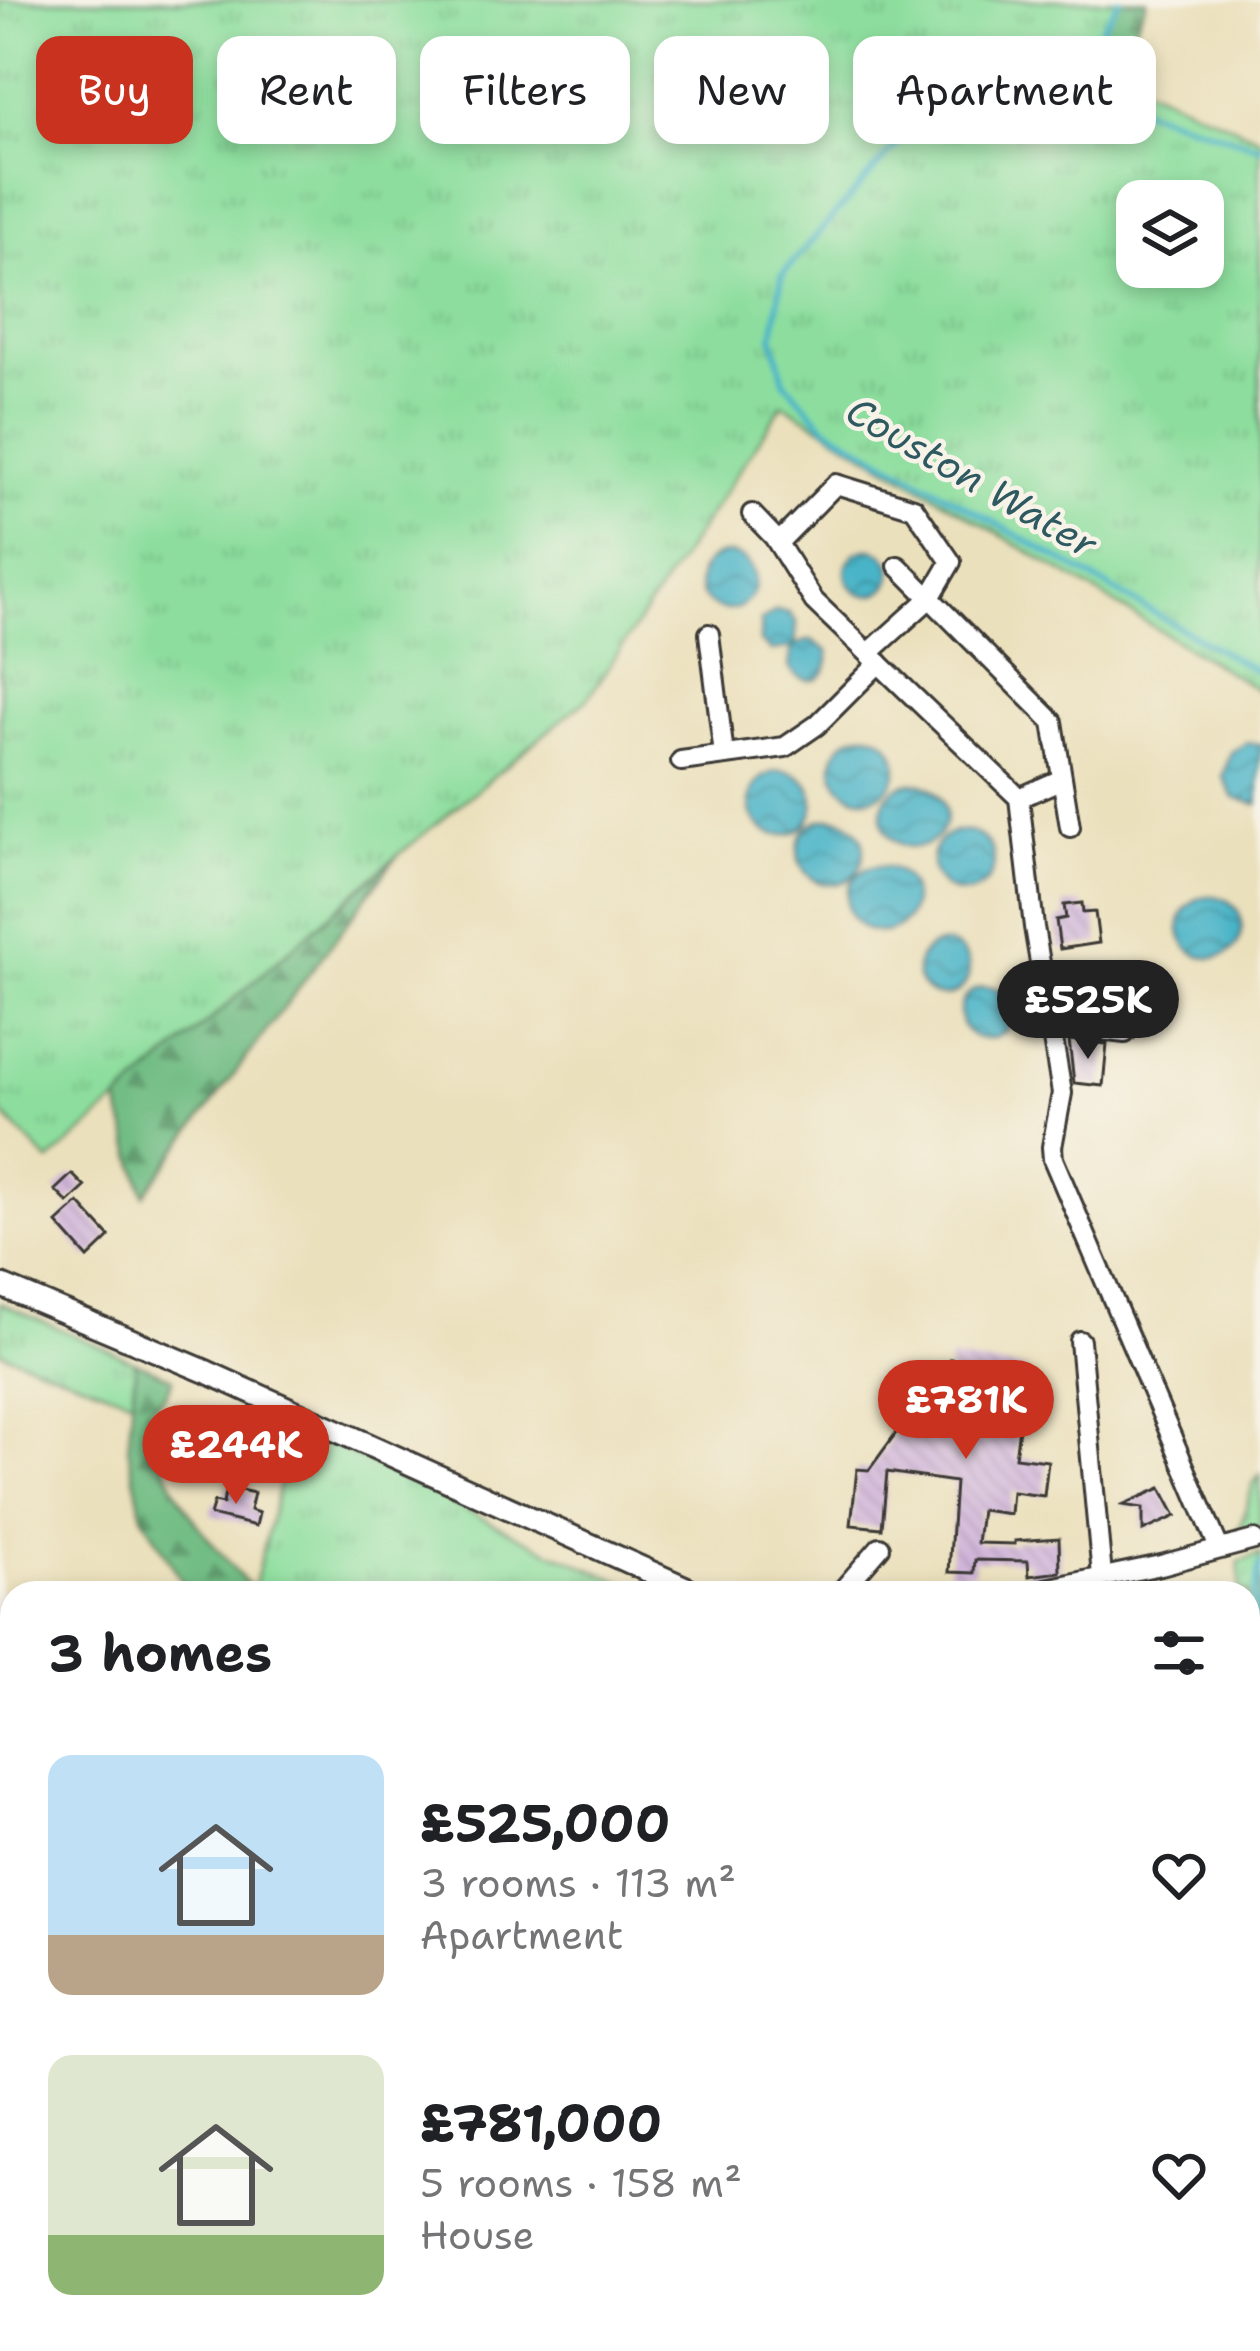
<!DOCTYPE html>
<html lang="en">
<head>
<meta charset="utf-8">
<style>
  body { margin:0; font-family:"Shantell Sans",sans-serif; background:#f2f2f2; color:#202124; height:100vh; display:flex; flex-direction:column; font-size:45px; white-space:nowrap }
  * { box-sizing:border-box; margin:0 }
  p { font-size:39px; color:#757577 }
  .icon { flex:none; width:66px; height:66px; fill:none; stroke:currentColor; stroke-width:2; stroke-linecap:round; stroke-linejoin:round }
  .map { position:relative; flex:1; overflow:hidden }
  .side { position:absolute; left:0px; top:1581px; width:1260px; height:771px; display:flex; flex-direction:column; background:#fff; border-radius:36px 36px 0 0; box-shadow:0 6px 18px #0003 }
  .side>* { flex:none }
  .banner { position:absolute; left:36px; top:36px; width:1188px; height:108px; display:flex; gap:24px }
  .fabs { position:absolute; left:1116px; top:180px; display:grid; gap:24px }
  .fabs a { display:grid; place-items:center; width:108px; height:108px; border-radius:24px; background:#fff; box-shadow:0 6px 18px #0003; font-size:60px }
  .price { position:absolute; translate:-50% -102px; padding:0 27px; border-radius:42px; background:#c8321e; color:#fff; font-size:39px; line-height:78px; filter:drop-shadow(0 3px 6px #0008) }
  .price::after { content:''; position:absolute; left:50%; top:72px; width:36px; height:27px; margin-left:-18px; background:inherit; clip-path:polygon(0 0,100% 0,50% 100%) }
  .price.active { background:#222; color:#fff }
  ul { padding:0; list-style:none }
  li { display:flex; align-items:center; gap:36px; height:300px; padding:0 48px }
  li span { display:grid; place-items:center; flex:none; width:336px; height:240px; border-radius:24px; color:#555 }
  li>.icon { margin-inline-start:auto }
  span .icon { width:144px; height:144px; fill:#fffc; stroke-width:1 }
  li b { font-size:51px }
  h2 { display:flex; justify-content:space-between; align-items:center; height:144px; padding:0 48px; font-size:51px }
  .tag { padding:0 42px; border-radius:24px; background:#fff; box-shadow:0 6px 18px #0003; font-size:42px; line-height:108px }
  .tag.active { background:#c8321e; color:#fff }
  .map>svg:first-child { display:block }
  .grass { fill:url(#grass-tufts); stroke:#547d5d; stroke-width:3; fill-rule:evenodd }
  .forest { fill:url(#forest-firs); stroke:#476c50; stroke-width:3 }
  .water { fill:url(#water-waves); stroke:#326872; stroke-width:3 }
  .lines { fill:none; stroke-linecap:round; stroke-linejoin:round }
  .stream { stroke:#49b4c7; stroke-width:6 }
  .building { fill:url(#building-back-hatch) }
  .minor-casing { stroke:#3b3934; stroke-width:24 }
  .major-casing { stroke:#3b3934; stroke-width:27 }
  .minor { stroke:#fff; stroke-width:18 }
  .major { stroke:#fff; stroke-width:21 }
  .labels { text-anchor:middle; stroke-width:9; stroke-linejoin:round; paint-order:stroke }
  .water-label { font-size:39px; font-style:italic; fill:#2e5960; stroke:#f7f3e8 }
</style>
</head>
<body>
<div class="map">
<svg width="1260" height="2351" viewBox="0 0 1260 2351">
  <defs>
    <pattern id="grass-tufts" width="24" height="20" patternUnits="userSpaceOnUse" patternTransform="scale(3)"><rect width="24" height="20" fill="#8dde9e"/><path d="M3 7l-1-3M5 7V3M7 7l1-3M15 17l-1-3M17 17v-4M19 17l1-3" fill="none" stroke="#79be88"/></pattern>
    <pattern id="forest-firs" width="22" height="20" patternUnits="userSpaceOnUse" patternTransform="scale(3)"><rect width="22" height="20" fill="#72bd85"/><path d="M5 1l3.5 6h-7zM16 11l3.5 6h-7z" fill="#5d996c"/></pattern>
    <pattern id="water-waves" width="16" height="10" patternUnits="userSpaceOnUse" patternTransform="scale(3)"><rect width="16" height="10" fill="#49b4c7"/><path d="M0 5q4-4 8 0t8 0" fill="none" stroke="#3c92a1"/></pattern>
    <pattern id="building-back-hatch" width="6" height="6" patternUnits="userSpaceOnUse" patternTransform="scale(3)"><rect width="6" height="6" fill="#cfb2d9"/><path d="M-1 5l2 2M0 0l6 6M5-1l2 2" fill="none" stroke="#b198ba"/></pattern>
  </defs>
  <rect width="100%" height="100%" fill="#f7f3e8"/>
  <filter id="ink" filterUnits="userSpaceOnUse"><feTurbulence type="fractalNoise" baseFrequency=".00833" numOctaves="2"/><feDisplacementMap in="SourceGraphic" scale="24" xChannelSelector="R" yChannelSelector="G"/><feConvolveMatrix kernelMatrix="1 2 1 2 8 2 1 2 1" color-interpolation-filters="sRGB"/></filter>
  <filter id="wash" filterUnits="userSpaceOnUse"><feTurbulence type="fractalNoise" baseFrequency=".004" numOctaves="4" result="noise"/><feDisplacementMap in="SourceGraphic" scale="48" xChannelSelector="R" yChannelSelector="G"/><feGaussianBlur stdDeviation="2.7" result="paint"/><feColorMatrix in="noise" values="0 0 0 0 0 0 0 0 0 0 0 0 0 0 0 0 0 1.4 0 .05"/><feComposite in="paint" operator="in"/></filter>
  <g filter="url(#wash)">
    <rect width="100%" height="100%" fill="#ebe0bc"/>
    <g class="grass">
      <path d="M0 0H1119L1097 35 1067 53 1260 138V691L783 404 588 698 397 856 49 1162 0 1111ZM1137 201H1203V267H1137Z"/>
      <polygon points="0,1303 136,1362 132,1400 0,1352"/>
      <polygon points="294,1426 554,1553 647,1593 252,1593"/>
      <polygon points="1260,1475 1260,1531 1238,1534 1253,1484"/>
      <polygon points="1260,1554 1260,1743 1248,1709 1248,1593 1240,1593 1239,1562"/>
      <polygon points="1248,1889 1260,1895 1260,2351 1162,2351 1169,2340 1248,2340"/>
      <polygon points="0,1992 12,1996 12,2069 0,2067"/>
      <polygon points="153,2340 797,2340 812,2351 167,2351"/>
      <polygon points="852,2340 916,2340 940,2351 845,2351"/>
    </g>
    <g class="forest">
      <polygon points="1119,0 1147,0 1115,72 1066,52 1097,35"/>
      <polygon points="397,856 144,1195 118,1101"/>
      <path d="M136 1362 173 1378 166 1394 148 1410C160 1483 203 1536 252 1589V1593H189L142 1515 128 1448Z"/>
      <polygon points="65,2340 153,2340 167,2351 62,2351"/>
      <polygon points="1057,2340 1169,2340 1162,2351 1067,2351"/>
    </g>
    <g class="water">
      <circle cx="869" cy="572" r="23"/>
      <circle cx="727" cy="582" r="28"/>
      <path d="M776 611 789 613 797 623 795 645 811 640 828 651C833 680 805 691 789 667L792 648 771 651 760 642 761 621Z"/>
      <circle cx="865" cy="766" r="32"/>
      <polygon points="1247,743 1260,744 1258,804 1234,798 1223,776 1231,752"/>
      <circle cx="782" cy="803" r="32"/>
      <circle cx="914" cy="815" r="32"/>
      <circle cx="831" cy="851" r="33"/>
      <circle cx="963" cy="862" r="31"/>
      <circle cx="880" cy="899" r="33"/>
      <circle cx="1211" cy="927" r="31"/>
      <circle cx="943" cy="970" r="26"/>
      <circle cx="986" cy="1013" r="26"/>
    </g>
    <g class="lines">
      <g class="stream">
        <polyline points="1119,0 1097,35 979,51 782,275 773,337 784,381 826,427 1260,673"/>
        <polyline points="1055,41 1079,80 1093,93 1260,147"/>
        <polyline points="1260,1565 1254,1596 1260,1650"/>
      </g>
    </g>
    <g id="blocks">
      <g class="building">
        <polygon points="1082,903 1083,913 1095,912 1099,943 1060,949 1056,920 1066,918 1064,905"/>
        <polygon points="1069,1040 1107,1044 1103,1086 1074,1083"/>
        <polygon points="72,1174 85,1187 68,1203 55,1190"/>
        <polygon points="79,1203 110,1237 88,1258 57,1223"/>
        <polygon points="950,1359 1027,1370 1015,1457 1048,1461 1044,1496 1012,1492 1010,1514 981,1510 977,1543 1015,1544 1015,1541 1059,1538 1060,1572 1029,1576 1028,1561 975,1560 974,1573 949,1572 955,1482 887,1472 882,1528 851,1525 857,1469 869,1470 920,1400 929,1401 933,1376 948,1378"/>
        <polygon points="226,1487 254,1493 250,1510 259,1513 256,1526 210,1515 214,1502 223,1504"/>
        <polygon points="1161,1488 1176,1516 1143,1531 1143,1508 1122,1505"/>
      </g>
    </g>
  </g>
  <g filter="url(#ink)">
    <use href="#blocks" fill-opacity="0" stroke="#3b3934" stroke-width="3"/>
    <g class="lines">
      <g class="minor-casing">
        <g id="minor">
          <polyline points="752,514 774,537 814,601 1019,798 1034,927 1062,1093 1052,1147 1053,1159 1219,1548"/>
          <polyline points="778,543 836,484 914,508 951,562 930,598 869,653"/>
          <polyline points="898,566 1053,722 1070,827"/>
          <polyline points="709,634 724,755"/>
          <polyline points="681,761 785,747 817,725 879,663"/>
          <polyline points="1019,798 1062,779"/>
          <polyline points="1050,1024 1125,1033"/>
          <polyline points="1080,1341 1102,1576"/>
          <polyline points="840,1593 880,1547"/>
          <polyline points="1027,1593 1161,1565 1254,1540"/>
        </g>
      </g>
      <g class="major-casing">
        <g id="major">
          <polyline points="0,1285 207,1372 697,1593"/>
          <polyline points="1248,1875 1260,1881"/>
        </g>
      </g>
      <use href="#minor" class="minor"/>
      <use href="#major" class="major"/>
    </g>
  </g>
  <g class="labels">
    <g class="water-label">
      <text transform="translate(972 477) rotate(30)" y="14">Couston Water</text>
    </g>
  </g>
</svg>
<div class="fabs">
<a><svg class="icon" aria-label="layers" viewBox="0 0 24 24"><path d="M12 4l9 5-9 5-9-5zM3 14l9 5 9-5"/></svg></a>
</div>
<b class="price active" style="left:1088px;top:1062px">£525K</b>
<b class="price" style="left:966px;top:1462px">£781K</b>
<b class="price" style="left:236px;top:1507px">£244K</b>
<div class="banner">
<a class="tag active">Buy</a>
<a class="tag">Rent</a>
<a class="tag">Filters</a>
<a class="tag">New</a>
<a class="tag">Apartment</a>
</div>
<section class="side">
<h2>3 homes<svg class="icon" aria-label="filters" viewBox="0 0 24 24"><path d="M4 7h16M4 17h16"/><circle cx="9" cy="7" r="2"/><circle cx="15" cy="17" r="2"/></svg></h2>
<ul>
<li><span style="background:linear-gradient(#bfe0f5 75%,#b9a48a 0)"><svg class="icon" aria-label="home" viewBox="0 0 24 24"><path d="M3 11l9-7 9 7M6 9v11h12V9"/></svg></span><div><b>£525,000</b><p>3 rooms · 113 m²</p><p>Apartment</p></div><svg class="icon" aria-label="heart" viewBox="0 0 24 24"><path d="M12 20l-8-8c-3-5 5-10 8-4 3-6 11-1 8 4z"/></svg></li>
<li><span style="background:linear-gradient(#dfe7d0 75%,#8fb573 0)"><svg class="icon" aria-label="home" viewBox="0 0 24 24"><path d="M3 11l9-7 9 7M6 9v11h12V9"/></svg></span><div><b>£781,000</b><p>5 rooms · 158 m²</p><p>House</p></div><svg class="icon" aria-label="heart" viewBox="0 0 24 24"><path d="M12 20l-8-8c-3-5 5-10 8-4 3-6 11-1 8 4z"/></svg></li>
</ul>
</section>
</div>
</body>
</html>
